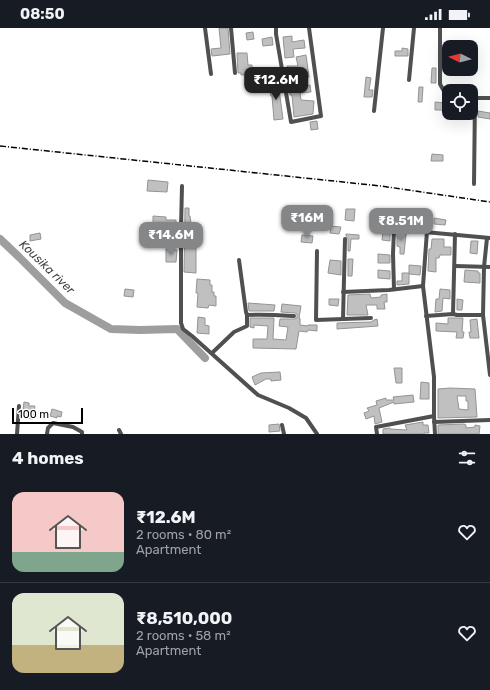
<!DOCTYPE html>
<html lang="en">
<head>
<meta charset="utf-8">
<style>
  body { margin:0; font-family:Rubik,sans-serif; background:#242831; color:#f1f3f6; height:100vh; display:flex; flex-direction:column; font-size:15px; white-space:nowrap }
  * { box-sizing:border-box; margin:0 }
  p { font-size:13px; color:#9ea1a6 }
  .icon { flex:none; width:22px; height:22px; fill:none; stroke:currentColor; stroke-width:2; stroke-linecap:round; stroke-linejoin:round }
  .map { position:relative; height:406px; overflow:hidden }
  .drawer { display:flex; flex-direction:column; background:#171b24; flex:1 }
  .drawer>* { flex:none }
  .needle { width:26px; rotate:276deg }
  .tools { position:absolute; left:442px; top:12px; display:grid; gap:8px }
  .tools a { display:grid; place-items:center; width:36px; height:36px; border-radius:8px; background:#171b24; box-shadow:0 4px 16px #0002; font-size:20px }
  .scale { position:absolute; left:12px; bottom:10px; width:71px; box-sizing:border-box; padding-left:4px; border:2px solid #000; border-top:0; font-size:11px; line-height:14px; white-space:nowrap; color:#000; -webkit-text-stroke:3px #fff; paint-order:stroke }
  .price { position:absolute; translate:-50% -34px; padding:0 9px; border-radius:8px; background:#858687; color:#fff; font-size:13px; line-height:26px; filter:drop-shadow(0 1px 2px #0008) }
  .price::after { content:''; position:absolute; left:50%; top:24px; width:12px; height:9px; margin-left:-6px; background:inherit; clip-path:polygon(0 0,100% 0,50% 100%) }
  .price.on { background:#222; color:#fff }
  ul { padding:0; list-style:none }
  li { display:flex; align-items:center; gap:12px; height:100px; padding:0 12px }
  li+li { border-top:1px solid #363941 }
  li span { display:grid; place-items:center; flex:none; width:112px; height:80px; border-radius:12px; color:#555 }
  li>.icon { margin-inline-start:auto }
  span .icon { width:48px; height:48px; fill:#fffc; stroke-width:1 }
  li b { font-size:17px }
  h2 { display:flex; justify-content:space-between; align-items:center; height:48px; padding:0 12px; font-size:17px }
  .status { display:flex; justify-content:space-between; align-items:center; height:28px; padding:0 20px; background:#171b24; direction:ltr }
  .status svg { height:11px; fill:currentColor }
  .map>svg:first-child { display:block }
  .lines { fill:none; stroke-linecap:round; stroke-linejoin:round }
  .river { stroke:#9e9e9e; stroke-width:8 }
  .building { fill:#c0c0c0; stroke:#949494; fill-rule:evenodd }
  .street { stroke:#505050; stroke-width:4 }
  .rail { stroke:#000; stroke-width:1.5; stroke-dasharray:6 2 1 2; stroke-linecap:butt }
  .labels { text-anchor:middle; stroke-width:3; stroke-linejoin:round; paint-order:stroke }
  .water-label { font-size:12px; font-style:italic; fill:#3f3f3f; stroke:#fff }
</style>
</head>
<body>
<div class="status"><b>08:50</b><svg viewBox="0 0 49 12"><path d="M0 12V9h3v3zM5 12V6h3v6zM10 12V3h3v9zM15 12V0h3v12zM26 1h20v11H26zM47 4h2v5h-2z"/></svg></div>
<div class="map">
<svg width="490" height="406" viewBox="0 0 490 406">
  <rect width="100%" height="100%" fill="#fff"/>
  <g class="lines">
    <polyline class="river" points="0,211 19,229 65,275 111,301 140,302 177,301 205,330"/>
  </g>
  <g class="building">
    <polygon points="219,0 228,0 230,26 212,28 211,21 221,20"/>
    <polygon points="253,4 254,11 247,12 246,5"/>
    <polygon points="292,8 292,14 304,12 305,20 293,21 294,29 285,30 283,9"/>
    <polygon points="272,9 273,17 263,18 262,11"/>
    <polygon points="402,20 408,21 408,28 395,28 395,23 402,23"/>
    <polygon points="237,25 247,25 248,37 252,37 252,40 261,41 260,46 252,45 252,46 241,47 241,45 238,45"/>
    <polygon points="306,27 309,49 298,51 299,59 310,57 311,64 300,65 301,72 314,73 313,86 294,89 292,67 290,67 287,38 298,38 296,29"/>
    <polygon points="432,40 436,40 436,55 431,55"/>
    <polygon points="366,49 371,50 369,62 373,62 372,69 364,69"/>
    <polygon points="278,54 283,91 274,92 272,68 271,68 269,56"/>
    <polygon points="419,59 423,59 422,74 418,74"/>
    <polygon points="435,74 445,75 444,82 435,82"/>
    <polygon points="478,83 490,85 490,91 478,89"/>
    <polygon points="317,93 318,101 311,102 310,94"/>
    <polygon points="432,126 443,127 443,133 431,133"/>
    <polygon points="148,152 168,154 167,164 147,163"/>
    <polygon points="185,180 189,180 189,188 190,188 191,195 193,195 192,207 195,207 196,215 196,245 184,244"/>
    <polygon points="346,181 355,181 354,193 345,192"/>
    <polygon points="153,188 166,189 166,192 176,192 176,202 178,203 178,209 165,208 165,212 148,211 149,202 153,202"/>
    <polygon points="434,190 446,192 445,197 434,196"/>
    <polygon points="408,191 423,192 422,199 407,198"/>
    <polygon points="331,198 341,199 339,206 330,205"/>
    <polygon points="383,204 390,204 390,213 382,212"/>
    <polygon points="40,205 41,211 30,213 30,207"/>
    <polygon points="346,206 359,207 359,211 351,211 350,223 348,223 348,211 346,208"/>
    <polygon points="397,206 406,206 404,226 400,226 400,219 397,218"/>
    <polygon points="302,207 313,208 312,215 301,214"/>
    <polygon points="432,211 444,211 444,219 451,219 451,227 440,227 439,230 436,230 436,244 428,243 429,221 431,221"/>
    <polygon points="471,213 478,213 477,226 470,225"/>
    <polygon points="166,221 177,222 176,234 166,234"/>
    <polygon points="378,226 390,227 390,235 378,235"/>
    <polygon points="348,231 353,231 352,248 348,248"/>
    <polygon points="330,232 341,233 341,247 328,245"/>
    <polygon points="409,237 421,238 420,247 409,246"/>
    <polygon points="378,242 390,243 390,251 378,250"/>
    <polygon points="465,242 478,243 478,245 480,245 480,255 464,254"/>
    <polygon points="402,245 409,245 409,256 397,257 397,253 402,253"/>
    <polygon points="197,251 210,252 210,257 212,257 212,264 214,264 214,268 216,268 216,278 209,277 208,280 197,279 198,265 196,265"/>
    <polygon points="125,261 134,262 133,269 124,268"/>
    <polygon points="440,261 450,262 450,271 443,270 442,283 435,284 436,271 439,271"/>
    <polygon points="370,266 371,270 381,269 381,267 387,266 387,274 384,274 385,281 377,281 377,277 366,277 368,287 347,287 348,267"/>
    <polygon points="329,271 339,271 338,278 329,277"/>
    <polygon points="457,271 463,272 462,282 457,282"/>
    <polygon points="248,275 275,277 274,283 249,283"/>
    <polygon points="282,276 301,278 299,290 300,290 300,297 308,298 308,297 317,297 317,303 308,302 307,304 299,303 296,321 253,320 253,311 267,311 268,298 254,297 254,300 250,299 250,290 274,290 273,311 286,312 288,299 279,298 280,291 294,291 297,290 297,286 295,285 281,284"/>
    <polygon points="198,289 205,290 205,297 209,298 209,306 197,305"/>
    <polygon points="448,290 463,290 462,304 464,304 463,310 456,310 457,304 436,303 436,295 448,296"/>
    <polygon points="377,291 378,298 337,301 337,295 371,294 374,292"/>
    <polygon points="477,291 479,310 470,310 469,304 471,304 470,292"/>
    <polygon points="394,340 402,340 402,355 396,355"/>
    <polygon points="280,344 281,352 271,353 271,351 266,351 255,357 252,349 261,345"/>
    <polygon points="421,354 429,355 429,371 420,371"/>
    <path d="M450 360 475 361 477 389 438 390V361ZM457 368H466V373H468V382L459 381Z"/>
    <polygon points="413,367 414,374 394,376 394,374 379,380 382,394 375,396 374,388 366,391 364,385 369,383 367,380 377,377 376,373 386,370 386,372 394,372 393,369"/>
    <polygon points="24,374 29,375 29,378 35,378 33,391 22,389"/>
    <polygon points="52,381 62,384 61,389 57,388 57,390 50,388"/>
    <polygon points="423,394 423,397 428,397 429,405 424,405 424,406 383,406 383,401 390,400 390,401 407,402 405,397"/>
    <polygon points="279,396 280,403 269,404 269,397"/>
    <polygon points="464,396 466,397 466,400 475,399 475,397 480,398 479,406 438,406 438,397"/>
  </g>
  <g class="lines">
    <g class="street">
      <polyline points="205,0 211,46"/>
      <polyline points="231,0 235,45"/>
      <polyline points="276,0 276,6 291,94 321,88 309,0"/>
      <polyline points="440,0 440,56 445,65 449,66"/>
      <polyline points="409,52 414,0"/>
      <polyline points="471,70 490,70"/>
      <polyline points="374,83 383,0"/>
      <polyline points="474,156 475,70"/>
      <polyline points="182,158 181,200 181,295 183,301 192,308 258,367 289,380 306,390 317,406"/>
      <polyline points="381,200 490,210"/>
      <polyline points="394,201 393,226 394,261"/>
      <polyline points="487,210 484,239 483,287 490,347"/>
      <polyline points="317,223 316,292 371,290"/>
      <polyline points="455,238 490,239"/>
      <polyline points="423,258 427,203"/>
      <polyline points="343,264 389,262 423,258 434,349 434,388 435,406"/>
      <polyline points="453,286 455,206"/>
      <path d="M247 287C263 286 278 287 294 288"/>
      <polyline points="426,288 453,286 457,287 483,287"/>
      <polyline points="343,291 345,211"/>
      <polyline points="212,325 234,304 247,298 247,287 246,284 239,232"/>
      <polyline points="434,394 490,392"/>
      <polyline points="282,397 284,406"/>
      <polyline points="119,402 121,406"/>
      <polyline points="17,406 19,378"/>
      <polyline points="47,406 48,400 53,395 73,399 82,404 82,406"/>
      <polyline points="377,406 376,399 434,388"/>
    </g>
    <polyline class="rail" points="0,118 381,158 490,174"/>
  </g>
  <g class="labels">
    <g class="water-label">
      <text transform="translate(47 239) rotate(44)" y="4">Kousika river</text>
    </g>
  </g>
</svg>
<div class="tools">
<a><svg class="needle" viewBox="-14 -14 28 28"><path d="M0-13l5 13h-10z" fill="#e53935"/><path d="M0 13l5-13h-10z" fill="#9ea1a6"/></svg></a>
<a><svg class="icon" aria-label="locate" viewBox="0 0 24 24"><circle cx="12" cy="12" r="6"/><path d="M12 2v4M12 18v4M2 12h4M18 12h4"/></svg></a>
</div>
<div class="scale">100 m</div>
<b class="price on" style="left:276px;top:73px">₹12.6M</b>
<b class="price" style="left:307px;top:211px">₹16M</b>
<b class="price" style="left:401px;top:214px">₹8.51M</b>
<b class="price" style="left:171px;top:228px">₹14.6M</b>
</div>
<section class="drawer">
<h2>4 homes<svg class="icon" aria-label="filters" viewBox="0 0 24 24"><path d="M4 7h16M4 17h16"/><circle cx="9" cy="7" r="2"/><circle cx="15" cy="17" r="2"/></svg></h2>
<ul>
<li><span style="background:linear-gradient(#f6c9c9 75%,#7fa58c 0)"><svg class="icon" aria-label="home" viewBox="0 0 24 24"><path d="M3 11l9-7 9 7M6 9v11h12V9"/></svg></span><div><b>₹12.6M</b><p>2 rooms · 80 m²</p><p>Apartment</p></div><svg class="icon" aria-label="heart" viewBox="0 0 24 24"><path d="M12 20l-8-8c-3-5 5-10 8-4 3-6 11-1 8 4z"/></svg></li>
<li><span style="background:linear-gradient(#dfe7d0 65%,#c2b280 0)"><svg class="icon" aria-label="home" viewBox="0 0 24 24"><path d="M3 11l9-7 9 7M6 9v11h12V9"/></svg></span><div><b>₹8,510,000</b><p>2 rooms · 58 m²</p><p>Apartment</p></div><svg class="icon" aria-label="heart" viewBox="0 0 24 24"><path d="M12 20l-8-8c-3-5 5-10 8-4 3-6 11-1 8 4z"/></svg></li>
</ul>
</section>
</body>
</html>
